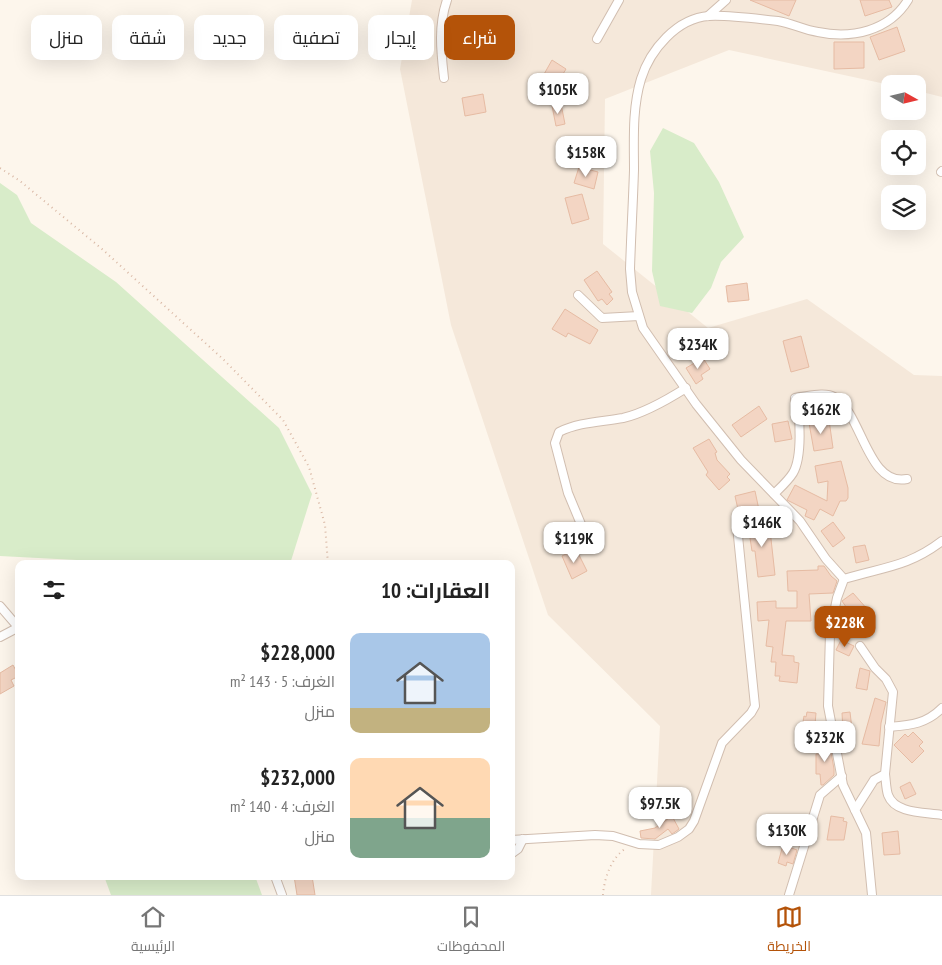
<!DOCTYPE html>
<html lang="ar">
<head>
<meta charset="utf-8">
<style>
  body { margin:0; font-family:"PT Sans Narrow",Cairo,sans-serif; background:#f2f2f2; color:#222; direction:rtl; height:100vh; display:flex; flex-direction:column; font-size:19px; white-space:nowrap }
  * { box-sizing:border-box; margin:0 }
  p { font-size:16px; color:#767676 }
  .icon { flex:none; width:28px; height:28px; fill:none; stroke:currentColor; stroke-width:2; stroke-linecap:round; stroke-linejoin:round }
  .map { position:relative; flex:1; overflow:hidden; direction:ltr }
  .sheet { position:absolute; left:15px; top:560px; width:500px; height:320px; display:flex; flex-direction:column; background:#fff; border-radius:10px; box-shadow:0 5px 20px #0002; direction:rtl }
  .sheet>* { flex:none }
  .top-card { position:absolute; left:15px; top:15px; width:500px; height:45px; direction:rtl; display:flex; gap:10px }
  .needle { width:32px; rotate:98deg }
  .tools { position:absolute; left:881px; top:75px; display:grid; gap:10px }
  .tools a { display:grid; place-items:center; width:45px; height:45px; border-radius:10px; background:#fff; box-shadow:0 5px 20px #0002; font-size:25px }
  .price { position:absolute; translate:-50% -42px; padding:0 11px; border-radius:10px; background:#fff; color:#222; font-size:16px; line-height:32px; filter:drop-shadow(0 1px 2px #0008) }
  .price::after { content:''; position:absolute; left:50%; top:30px; width:15px; height:11px; margin-left:-8px; background:inherit; clip-path:polygon(0 0,100% 0,50% 100%) }
  .price.current { background:#b45309; color:#fff }
  ul { padding:0; list-style:none }
  li { display:flex; align-items:center; gap:15px; height:125px; padding:0 25px }
  li span { display:grid; place-items:center; flex:none; width:140px; height:100px; border-radius:10px; color:#555 }
  li>.icon { margin-inline-start:auto }
  span .icon { width:60px; height:60px; fill:#fffc; stroke-width:1 }
  li b { font-size:21px }
  h2 { display:flex; justify-content:space-between; align-items:center; height:60px; padding:0 25px; font-size:21px }
  .chip { padding:0 18px; border-radius:10px; background:#fff; box-shadow:0 5px 20px #0002; font-size:18px; line-height:45px }
  .chip.current { background:#b45309; color:#fff }
  .tabs { display:flex; justify-content:space-around; align-items:center; height:70px; border-top:1px solid #e0e0e0; background:#fff; font-size:14px; color:#767676 }
  .tabs a { display:grid; justify-items:center; gap:2px }
  .tabs .current { color:#b45309 }
  .map>svg:first-child { display:block }
  .residential { fill:#f5e8da }
  .green { fill:#d8ecc9 }
  .building { fill:#f3d5c3; stroke:#e6bba3 }
  .lines { fill:none; stroke-linecap:round; stroke-linejoin:round }
  .street-casing { stroke:#d1beb0; stroke-width:10 }
  .path { stroke:#d9b8a5; stroke-width:2; stroke-dasharray:1 4; stroke-linecap:butt }
  .street { stroke:#fff; stroke-width:8 }
</style>
</head>
<body>
<div class="map">
<svg width="942" height="895" viewBox="0 0 942 895">
  <rect width="100%" height="100%" fill="#fdf6ec"/>
  <polygon class="residential" points="412,0 942,0 942,97 918,91 918,84 890,85 729,50 605,99 603,244 708,328 807,299 914,375 942,376 942,895 651,895 660,726 548,615 451,325 400,69"/>
  <g class="green">
    <polygon points="663,128 694,143 719,182 744,237 721,262 711,288 692,313 660,306 652,271 654,193 650,151"/>
    <polygon points="0,183 17,195 31,223 116,282 279,428 312,494 290,564 153,564 0,556"/>
    <polygon points="104,876 255,876 262,895 111,895"/>
  </g>
  <g class="building">
    <polygon points="750,0 796,0 789,16"/>
    <polygon points="860,0 889,0 892,7 865,16"/>
    <polygon points="897,27 905,51 879,60 870,37"/>
    <polygon points="834,42 864,42 864,68 834,69"/>
    <polygon points="552,60 566,69 560,79 558,78 555,83 543,76"/>
    <polygon points="483,94 486,112 465,116 462,98"/>
    <polygon points="561,104 565,124 556,126 552,106"/>
    <polygon points="579,167 598,172 594,189 574,183"/>
    <polygon points="582,194 589,219 572,224 565,198"/>
    <polygon points="597,271 612,292 609,294 613,299 607,305 602,299 598,301 584,280"/>
    <polygon points="747,283 749,300 728,302 726,286"/>
    <polygon points="565,309 598,330 590,344 568,333 566,337 552,329"/>
    <polygon points="801,336 809,367 791,372 783,341"/>
    <polygon points="703,358 710,369 701,375 703,379 696,384 686,368"/>
    <polygon points="759,406 767,419 741,437 732,425"/>
    <polygon points="829,420 833,448 814,451 809,423"/>
    <polygon points="788,421 792,439 775,442 772,424"/>
    <polygon points="709,439 717,452 715,453 717,460 730,474 727,477 730,480 719,490 706,475 708,472 693,448"/>
    <polygon points="841,461 848,488 848,498 846,501 840,501 833,516 820,509 814,520 805,516 807,510 787,500 795,485 827,501 828,481 818,483 815,466"/>
    <polygon points="755,491 759,510 739,514 735,496"/>
    <polygon points="769,521 775,575 758,577 755,551 752,551 748,525"/>
    <polygon points="833,522 845,538 833,547 821,531"/>
    <polygon points="865,545 869,560 856,563 853,547"/>
    <polygon points="576,549 587,571 572,579 562,556"/>
    <polygon points="818,566 824,566 831,576 837,581 833,593 809,594 811,621 786,621 782,655 794,656 794,662 799,663 797,683 779,681 780,676 775,676 776,662 771,662 773,647 766,646 769,620 758,621 757,602 776,601 776,608 797,608 797,591 788,591 787,571 818,570"/>
    <polygon points="853,593 868,610 855,620 842,601"/>
    <polygon points="841,640 854,646 849,656 836,650"/>
    <polygon points="13,665 19,676 11,680 14,686 0,694 0,673"/>
    <polygon points="860,668 870,671 867,690 856,688"/>
    <polygon points="875,698 886,702 881,723 879,746 862,744"/>
    <polygon points="807,712 816,713 814,736 801,734 804,716 806,717"/>
    <polygon points="850,712 852,729 843,730 842,713"/>
    <polygon points="913,732 923,742 919,746 924,751 912,763 894,745 905,734 908,737"/>
    <polygon points="820,741 829,741 834,769 834,775 823,785 821,785 820,774 816,774 816,754 820,754"/>
    <polygon points="910,782 916,794 905,799 900,787"/>
    <polygon points="672,816 679,829 675,832 672,834 668,829 655,839 641,838 640,831 655,828"/>
    <polygon points="831,816 844,818 843,821 847,822 844,840 827,840"/>
    <polygon points="898,831 900,854 884,855 882,833"/>
    <polygon points="783,845 797,850 793,864 787,862 786,866 778,863"/>
    <polygon points="294,876 312,876 315,895 297,895"/>
  </g>
  <g class="lines">
    <g class="street-casing">
      <g id="street">
        <polyline points="708,16 726,0"/>
        <polyline points="597,39 619,0"/>
        <path d="M444 78C441 51 438 26 447 0"/>
        <polyline points="941,172 942,171"/>
        <polyline points="578,295 602,318 639,316"/>
        <path d="M774 494C780 488 788 481 793 473 802 458 801 415 795 398L800 397C809 396 826 392 834 397 862 412 867 487 907 479"/>
        <path d="M583 529 568 493 555 443 559 432C579 422 601 422 623 418 645 413 667 400 686 388"/>
        <path d="M844 579 826 559 800 521 741 460 696 404 643 328 632 292 630 269C631 236 633 203 634 170 634 140 632 109 641 79 650 50 677 18 709 16 725 15 761 19 778 21 791 23 804 30 818 32 852 39 889 31 908 0"/>
        <polyline points="0,606 18,627"/>
        <polyline points="0,637 19,627"/>
        <path d="M889 727C911 725 926 724 942 708"/>
        <path d="M885 774C886 781 886 789 888 795 895 814 925 812 942 815"/>
        <polyline points="855,810 874,780 885,774 893,692 886,679 875,668 860,646"/>
        <polyline points="511,840 595,835 613,836 639,844 659,845 678,837 689,829 694,821 722,743 751,713 755,706 737,526 748,518 788,511"/>
        <polyline points="511,854 518,849 523,839"/>
        <polyline points="275,876 282,895"/>
        <polyline points="789,895 820,795 842,776"/>
        <path d="M872 895 866 833 843 785 828 706 830 633 837 598 844 579C883 567 908 567 942 541"/>
      </g>
    </g>
    <g class="path">
      <polyline points="0,168 20,181 102,249 224,360 283,420 309,467 325,525 328,564"/>
      <path d="M603 895C604 879 611 858 625 849"/>
    </g>
    <use href="#street" class="street"/>
  </g>
</svg>
<div class="tools">
<a><svg class="needle" viewBox="-14 -14 28 28"><path d="M0-13l5 13h-10z" fill="#e53935"/><path d="M0 13l5-13h-10z" fill="#767676"/></svg></a>
<a><svg class="icon" aria-label="locate" viewBox="0 0 24 24"><circle cx="12" cy="12" r="6"/><path d="M12 2v4M12 18v4M2 12h4M18 12h4"/></svg></a>
<a><svg class="icon" aria-label="layers" viewBox="0 0 24 24"><path d="M12 4l9 5-9 5-9-5zM3 14l9 5 9-5"/></svg></a>
</div>
<b class="price" style="left:558px;top:115px">$105K</b>
<b class="price" style="left:586px;top:178px">$158K</b>
<b class="price" style="left:698px;top:370px">$234K</b>
<b class="price" style="left:821px;top:435px">$162K</b>
<b class="price" style="left:762px;top:548px">$146K</b>
<b class="price" style="left:574px;top:564px">$119K</b>
<b class="price current" style="left:845px;top:648px">$228K</b>
<b class="price" style="left:825px;top:763px">$232K</b>
<b class="price" style="left:660px;top:829px">$97.5K</b>
<b class="price" style="left:787px;top:856px">$130K</b>
<div class="top-card">
<a class="chip current">شراء</a>
<a class="chip">إيجار</a>
<a class="chip">تصفية</a>
<a class="chip">جديد</a>
<a class="chip">شقة</a>
<a class="chip">منزل</a>
</div>
<section class="sheet">
<h2>العقارات: 10<svg class="icon" aria-label="filters" viewBox="0 0 24 24"><path d="M4 7h16M4 17h16"/><circle cx="9" cy="7" r="2"/><circle cx="15" cy="17" r="2"/></svg></h2>
<ul>
<li><span style="background:linear-gradient(#a9c7e8 75%,#c2b280 0)"><svg class="icon" aria-label="home" viewBox="0 0 24 24"><path d="M3 11l9-7 9 7M6 9v11h12V9"/></svg></span><div><b>$228,000</b><p>الغرف: 5 · 143 m²</p><p>منزل</p></div></li>
<li><span style="background:linear-gradient(#ffd9b3 60%,#7fa58c 0)"><svg class="icon" aria-label="home" viewBox="0 0 24 24"><path d="M3 11l9-7 9 7M6 9v11h12V9"/></svg></span><div><b>$232,000</b><p>الغرف: 4 · 140 m²</p><p>منزل</p></div></li>
</ul>
</section>
</div>
<nav class="tabs">
<a class="current"><svg class="icon" aria-label="map" viewBox="0 0 24 24"><path d="M3 6l6-2 6 2 6-2v14l-6 2-6-2-6 2zM9 4v14M15 6v14"/></svg>الخريطة</a>
<a><svg class="icon" aria-label="saved" viewBox="0 0 24 24"><path d="M7 4h10v16l-5-4-5 4z"/></svg>المحفوظات</a>
<a><svg class="icon" aria-label="home" viewBox="0 0 24 24"><path d="M3 11l9-7 9 7M6 9v11h12V9"/></svg>الرئيسية</a>
</nav>
</body>
</html>
